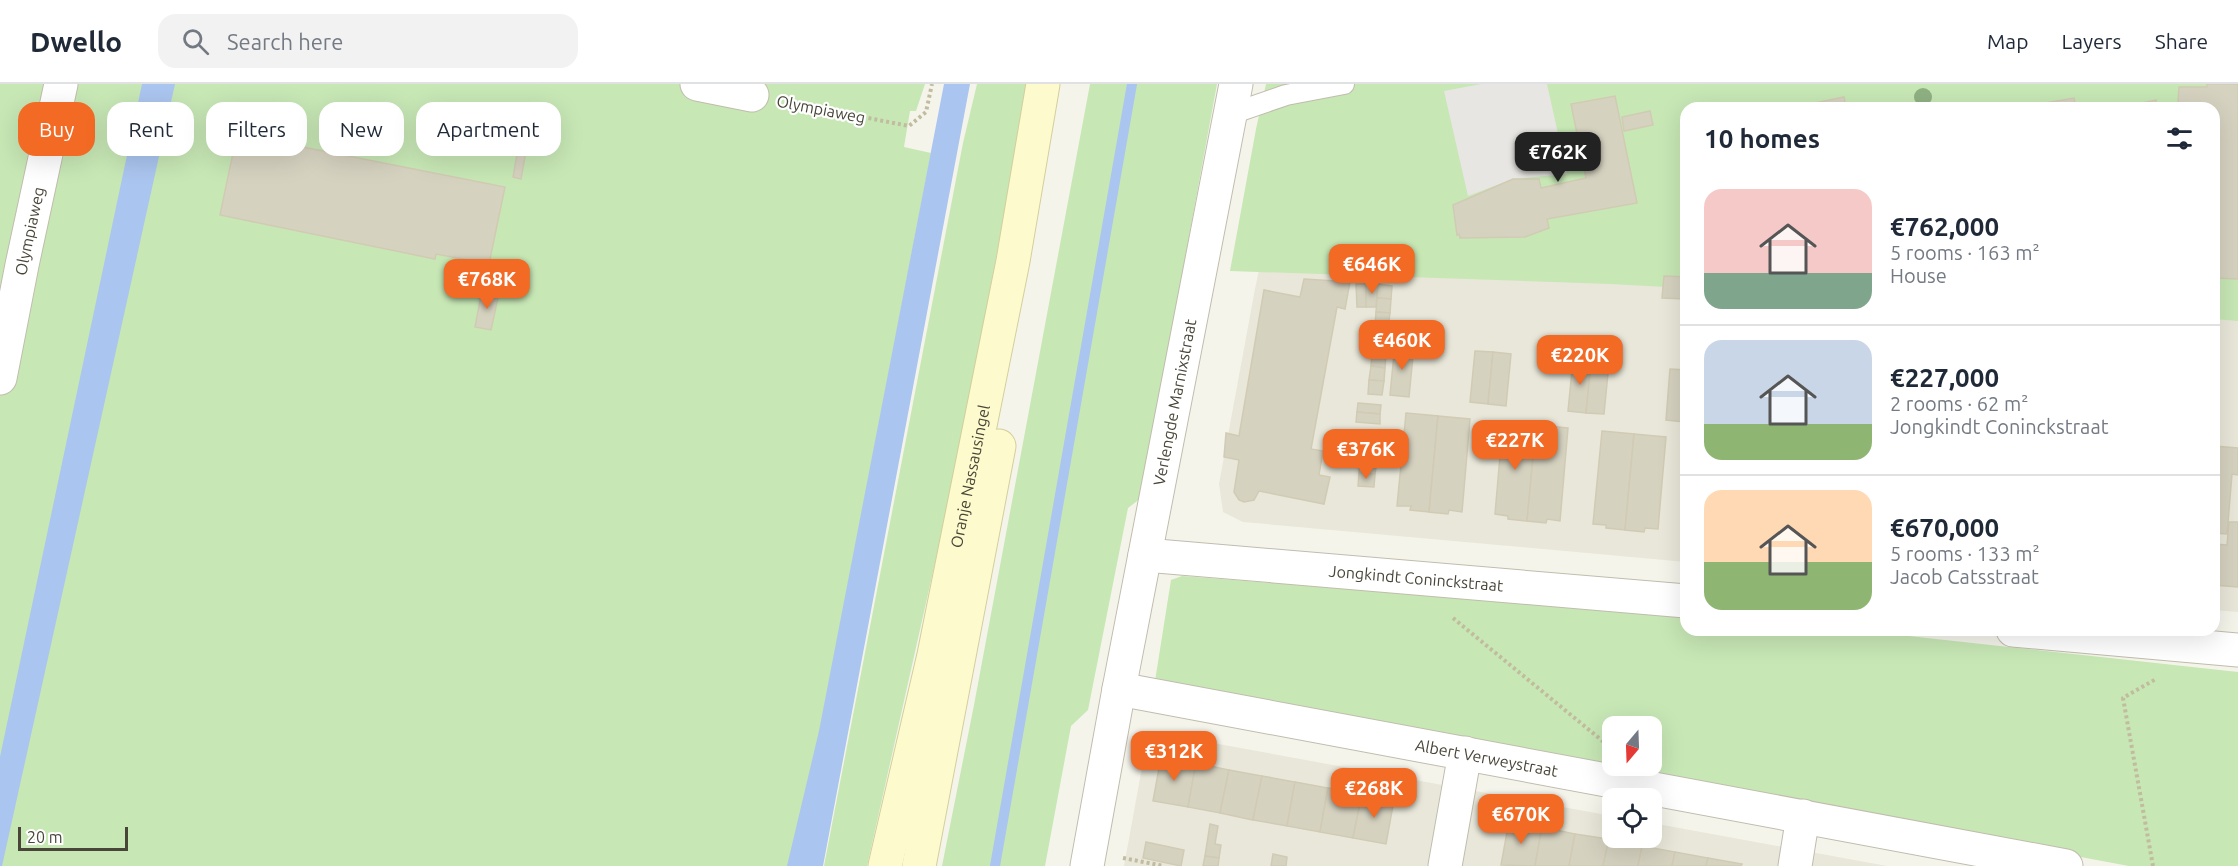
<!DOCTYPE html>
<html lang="en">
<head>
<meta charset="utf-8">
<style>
  body { margin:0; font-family:Ubuntu,sans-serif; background:#f2f2f3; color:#1f2937; height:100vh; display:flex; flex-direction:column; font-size:22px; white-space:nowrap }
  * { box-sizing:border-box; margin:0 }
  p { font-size:20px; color:#747a83 }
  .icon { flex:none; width:33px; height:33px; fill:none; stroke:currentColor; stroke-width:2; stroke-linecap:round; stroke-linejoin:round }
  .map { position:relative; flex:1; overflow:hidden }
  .panel { position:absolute; left:1680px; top:18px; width:540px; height:534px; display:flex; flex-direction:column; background:#fff; border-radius:18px; box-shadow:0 6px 24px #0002 }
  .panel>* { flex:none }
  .top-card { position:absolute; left:18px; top:18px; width:570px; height:54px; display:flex; gap:12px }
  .needle { width:39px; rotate:199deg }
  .tools { position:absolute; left:1602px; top:632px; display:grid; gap:12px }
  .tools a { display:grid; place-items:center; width:60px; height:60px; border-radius:12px; background:#fff; box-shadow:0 6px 24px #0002; font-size:30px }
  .scale { position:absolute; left:18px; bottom:15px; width:110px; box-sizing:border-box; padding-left:6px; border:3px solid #494639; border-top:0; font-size:16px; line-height:21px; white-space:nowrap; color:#494639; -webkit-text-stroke:4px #fff; paint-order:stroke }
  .price { position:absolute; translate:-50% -51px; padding:0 14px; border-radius:12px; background:#f36a24; color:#fff; font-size:20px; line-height:39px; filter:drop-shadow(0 2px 3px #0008) }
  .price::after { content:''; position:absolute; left:50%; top:36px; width:18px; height:14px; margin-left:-9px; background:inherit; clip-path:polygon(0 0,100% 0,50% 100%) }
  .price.active { background:#222; color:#fff }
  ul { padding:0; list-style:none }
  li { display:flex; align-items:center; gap:18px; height:150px; padding:0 24px }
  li+li { border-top:2px solid #e0e1e3 }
  li span { display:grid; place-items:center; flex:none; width:168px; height:120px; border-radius:18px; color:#555 }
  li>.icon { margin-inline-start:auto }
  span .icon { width:72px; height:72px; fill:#fffc; stroke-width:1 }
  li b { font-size:26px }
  h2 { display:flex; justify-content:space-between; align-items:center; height:72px; padding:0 24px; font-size:26px }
  .chip { padding:0 21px; border-radius:18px; background:#fff; box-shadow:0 6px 24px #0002; font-size:21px; line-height:54px }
  .chip.active { background:#f36a24; color:#fff }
  header { display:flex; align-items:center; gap:36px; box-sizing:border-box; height:84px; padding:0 30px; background:#fff; border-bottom:2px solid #e0e1e3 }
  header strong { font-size:28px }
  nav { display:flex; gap:33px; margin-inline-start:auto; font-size:21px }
  .search { width:420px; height:54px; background:#f2f2f3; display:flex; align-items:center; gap:15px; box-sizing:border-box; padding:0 21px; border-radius:18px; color:#747a83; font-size:22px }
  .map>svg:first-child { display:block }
  .residential { fill:#e8e7d9 }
  .green { fill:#c7e7b5; fill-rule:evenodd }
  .parking { fill:#e7e6e2 }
  .water { fill:#aac5ef }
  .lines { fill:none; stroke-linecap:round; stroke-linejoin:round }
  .stream { stroke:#aac5ef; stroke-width:10 }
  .building { fill:#d6d2c0; stroke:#d1cbb4; stroke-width:1.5 }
  .service-casing { stroke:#c0bdad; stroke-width:22 }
  .minor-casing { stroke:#c0bdad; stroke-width:35 }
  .secondary-casing { stroke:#d3cf9c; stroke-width:35 }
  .path { stroke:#c1bc9f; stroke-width:4; stroke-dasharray:3 3; stroke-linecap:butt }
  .service { stroke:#fff; stroke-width:20 }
  .minor { stroke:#fff; stroke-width:33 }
  .secondary { stroke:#fdfacd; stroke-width:33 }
  .tree { fill:#8fb182 }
  .labels { text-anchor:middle; stroke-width:4.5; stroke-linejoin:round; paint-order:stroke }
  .street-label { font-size:16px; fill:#494639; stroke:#fff }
</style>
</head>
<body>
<header>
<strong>Dwello</strong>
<div class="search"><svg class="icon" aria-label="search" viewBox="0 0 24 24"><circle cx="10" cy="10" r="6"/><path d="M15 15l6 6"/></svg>Search here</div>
<nav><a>Map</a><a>Layers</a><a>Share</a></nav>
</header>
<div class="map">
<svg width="2238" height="782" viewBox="0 0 2238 782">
  <rect width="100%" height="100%" fill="#f5f4eb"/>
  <g class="residential">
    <polygon points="1298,0 2238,0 2238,528 2214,526 2214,24 1686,24 1686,478 1243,438 1223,428 1219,400 1255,205"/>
    <polygon points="1158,649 1612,732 1612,753 1652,753 1652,739 1887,782 1124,782 1145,667"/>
  </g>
  <g class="green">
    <polygon points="0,0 925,0 916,27 910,27 904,63 931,69 811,692 790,782 0,782"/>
    <polygon points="977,0 1029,0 956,385 867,782 824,782 963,59"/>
    <polygon points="1090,0 1217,0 1141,414 1128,424 1088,626 1071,642 1045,782 942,782 974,621"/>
    <polygon points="1266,0 2238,0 2238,237 2214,235 2214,24 1686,24 1686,204 1611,200 1230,187 1256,45"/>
    <path d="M1182 492 1686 531V546H1854L2238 588V782H2129L1169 604 1155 597 1171 496ZM1612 642H1652V681H1612Z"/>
  </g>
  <polygon class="parking" points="1481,0 1547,0 1567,90 1513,95 1468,112 1444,7"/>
  <g class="water">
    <polygon points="142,0 175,0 2,782 0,782 0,673"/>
    <polygon points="944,0 970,0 823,782 787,782 819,647"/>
  </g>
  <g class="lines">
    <polyline class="stream" points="995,782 1132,0"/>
  </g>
  <g class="building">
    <polygon points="2207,0 2238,0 2238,195 2214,194 2214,24 2121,24 2156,16 2158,24 2178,19 2179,3 2207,3"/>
    <polygon points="1615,12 1637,119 1547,135 1549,144 1525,153 1460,154 1459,150 1457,151 1453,121 1513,95 1539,95 1541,104 1586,94 1571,20"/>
    <polygon points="1844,13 1846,24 1811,24 1810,20"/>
    <polygon points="2074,14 2076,24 2040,24 2040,20"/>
    <polygon points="1650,27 1653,41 1624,47 1622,33"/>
    <polygon points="524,31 532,33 521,95 513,93"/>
    <polygon points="237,50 505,103 489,180 436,170 435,175 220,131"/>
    <polygon points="1664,192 1686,193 1686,215 1662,214"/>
    <polygon points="1304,195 1350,198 1345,225 1337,223 1311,365 1323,367 1319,391 1330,393 1324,420 1259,407 1254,416 1244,418 1239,416 1234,408 1239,376 1224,373 1226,349 1239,352 1264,206 1300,213"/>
    <polygon points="1356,200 1366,200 1366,223 1357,223"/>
    <polygon points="1366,200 1378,200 1376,223 1366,223"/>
    <polygon points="1378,200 1392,202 1391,215 1377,214"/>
    <polygon points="482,206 499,209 491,246 475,243"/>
    <polygon points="1377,214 1391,215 1390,229 1376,228"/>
    <polygon points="1376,228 1390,229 1388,243 1375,242"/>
    <polygon points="1375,242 1388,243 1387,256 1373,255"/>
    <polygon points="1373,255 1387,256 1386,270 1372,268"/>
    <polygon points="1395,260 1414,262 1409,313 1390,311"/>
    <polygon points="1475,267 1493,268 1488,320 1470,318"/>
    <polygon points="1372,268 1386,270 1385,284 1371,282"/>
    <polygon points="1493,268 1511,270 1506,322 1488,320"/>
    <polygon points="1573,276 1591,278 1586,329 1568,327"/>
    <polygon points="1591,278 1609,279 1604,330 1586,329"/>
    <polygon points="1371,282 1385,284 1384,297 1369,296"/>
    <polygon points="1670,285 1686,286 1684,338 1666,336"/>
    <polygon points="1369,296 1384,297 1382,311 1368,310"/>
    <polygon points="1358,319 1381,321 1380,330 1357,328"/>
    <polygon points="1357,328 1380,330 1380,340 1356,338"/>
    <polygon points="1406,329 1438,332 1429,428 1410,426 1411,422 1397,422"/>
    <polygon points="1438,332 1470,335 1462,428 1449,426 1448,430 1429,428"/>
    <polygon points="1503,338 1536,341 1527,437 1508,435 1508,432 1495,430"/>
    <polygon points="1536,341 1568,344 1560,437 1547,435 1546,439 1527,437"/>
    <polygon points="1685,344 1686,344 1686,388 1682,387"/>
    <polygon points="1363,347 1379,349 1378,363 1361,361"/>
    <polygon points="1602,347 1634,350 1625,446 1606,444 1606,441 1593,440"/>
    <polygon points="1634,350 1666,353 1658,445 1645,444 1644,448 1625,446"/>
    <polygon points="1361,361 1378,363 1377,376 1360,375"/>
    <polygon points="2214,362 2238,364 2238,391 2232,390 2227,450 2214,449"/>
    <polygon points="1360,375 1377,376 1375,390 1359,389"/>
    <polygon points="1359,389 1375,390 1374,403 1358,402"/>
    <polygon points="2229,438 2238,438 2238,503 2214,501 2214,460 2227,461"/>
    <polygon points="1161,673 1196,679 1188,723 1153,717"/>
    <polygon points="1196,679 1229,686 1220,729 1188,723"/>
    <polygon points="1229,686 1262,692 1253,736 1220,729"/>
    <polygon points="1262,692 1295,698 1287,742 1253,736"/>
    <polygon points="1295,698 1328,704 1320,748 1287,742"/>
    <polygon points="1328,704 1362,710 1353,754 1320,748"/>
    <polygon points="1362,710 1394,716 1386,760 1353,754"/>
    <polygon points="1509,737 1542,743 1535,782 1501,781"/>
    <polygon points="1210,740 1218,742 1215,760 1221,761 1219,774 1205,772"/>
    <polygon points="1542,743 1575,750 1569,782 1535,782"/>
    <polygon points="1575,750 1609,755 1603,782 1569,782"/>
    <polygon points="1609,755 1642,762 1638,782 1603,782"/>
    <polygon points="1146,758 1184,766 1181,782 1143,774"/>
    <polygon points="1642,762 1675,768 1672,782 1638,782"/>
    <polygon points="1675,768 1708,774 1706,782 1672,782"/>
    <polygon points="1273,770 1287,773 1286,782 1271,782"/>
    <polygon points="1205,772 1219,774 1218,782 1203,782"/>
    <polygon points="1708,774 1742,780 1741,782 1706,782"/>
  </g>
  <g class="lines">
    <g class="service-casing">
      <polyline id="service" points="1231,30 1286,11 1344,0"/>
    </g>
    <g class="minor-casing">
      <g id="minor">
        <polyline points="697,0 752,11"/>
        <path id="s1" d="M0 294 22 181 61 0"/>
        <path id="s2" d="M1145 471 1686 517"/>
        <polyline points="2013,546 2238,566"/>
        <path id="s3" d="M1119 605 2066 782"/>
        <path id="s4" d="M1087 782 1119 605 1236 0"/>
        <polyline points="1445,782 1465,669"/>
        <polyline points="1795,782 1803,732"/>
      </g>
    </g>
    <g class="secondary-casing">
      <g id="secondary">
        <path id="s5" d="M885 782 934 571 1013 177 1043 0"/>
        <polyline points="919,782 999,362"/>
      </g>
    </g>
    <g class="path">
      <polyline points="786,18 909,42 926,28 932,0"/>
      <polyline points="1453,534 1605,659"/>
      <polyline points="1123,774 1164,782"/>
      <polyline points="2153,782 2123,614 2156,595"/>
    </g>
    <use href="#service" class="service"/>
    <use href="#minor" class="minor"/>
    <use href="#secondary" class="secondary"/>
  </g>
  <circle class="tree" cx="1923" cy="13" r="9"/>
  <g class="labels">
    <g class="street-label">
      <text transform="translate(821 25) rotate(11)" y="6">Olympiaweg</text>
      <text dy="6" stroke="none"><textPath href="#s1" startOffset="150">Olympiaweg</textPath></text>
      <text dy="6" stroke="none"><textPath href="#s4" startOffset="472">Verlengde Marnixstraat</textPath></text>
      <text dy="6" stroke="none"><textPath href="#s5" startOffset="399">Oranje Nassausingel</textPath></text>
      <text dy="6" stroke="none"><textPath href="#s2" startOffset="272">Jongkindt Coninckstraat</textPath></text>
      <text dy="6" stroke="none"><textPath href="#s3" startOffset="374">Albert Verweystraat</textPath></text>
    </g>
  </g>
</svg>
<div class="tools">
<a><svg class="needle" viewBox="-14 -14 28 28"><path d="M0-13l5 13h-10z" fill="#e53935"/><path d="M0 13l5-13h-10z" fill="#747a83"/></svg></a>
<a><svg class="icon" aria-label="locate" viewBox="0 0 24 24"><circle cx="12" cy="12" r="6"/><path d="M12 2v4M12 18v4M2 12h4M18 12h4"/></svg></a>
</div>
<div class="scale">20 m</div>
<b class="price active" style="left:1558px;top:99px">€762K</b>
<b class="price" style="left:1372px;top:211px">€646K</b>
<b class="price" style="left:487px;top:226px">€768K</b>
<b class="price" style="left:1402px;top:287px">€460K</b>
<b class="price" style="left:1580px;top:302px">€220K</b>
<b class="price" style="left:1515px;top:387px">€227K</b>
<b class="price" style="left:1366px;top:396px">€376K</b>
<b class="price" style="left:1174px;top:698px">€312K</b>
<b class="price" style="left:1374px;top:735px">€268K</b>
<b class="price" style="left:1521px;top:761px">€670K</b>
<div class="top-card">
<a class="chip active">Buy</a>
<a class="chip">Rent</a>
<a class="chip">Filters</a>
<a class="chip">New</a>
<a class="chip">Apartment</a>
</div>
<section class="panel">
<h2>10 homes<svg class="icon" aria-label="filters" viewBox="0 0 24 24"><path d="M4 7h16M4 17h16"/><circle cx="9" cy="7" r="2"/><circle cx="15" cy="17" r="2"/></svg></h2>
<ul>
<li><span style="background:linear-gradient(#f6c9c9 70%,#7fa58c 0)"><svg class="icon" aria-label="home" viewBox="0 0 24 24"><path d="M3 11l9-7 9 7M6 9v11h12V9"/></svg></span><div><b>€762,000</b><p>5 rooms · 163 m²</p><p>House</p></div></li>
<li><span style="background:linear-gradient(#c9d6e8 70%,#8fb573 0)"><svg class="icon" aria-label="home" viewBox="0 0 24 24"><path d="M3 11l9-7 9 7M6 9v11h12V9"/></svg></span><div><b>€227,000</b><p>2 rooms · 62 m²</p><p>Jongkindt Coninckstraat</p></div></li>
<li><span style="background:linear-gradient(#ffd9b3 60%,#8fb573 0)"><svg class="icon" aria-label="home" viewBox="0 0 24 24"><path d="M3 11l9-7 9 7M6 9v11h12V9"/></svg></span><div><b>€670,000</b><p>5 rooms · 133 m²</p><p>Jacob Catsstraat</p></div></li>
</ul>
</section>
</div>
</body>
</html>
